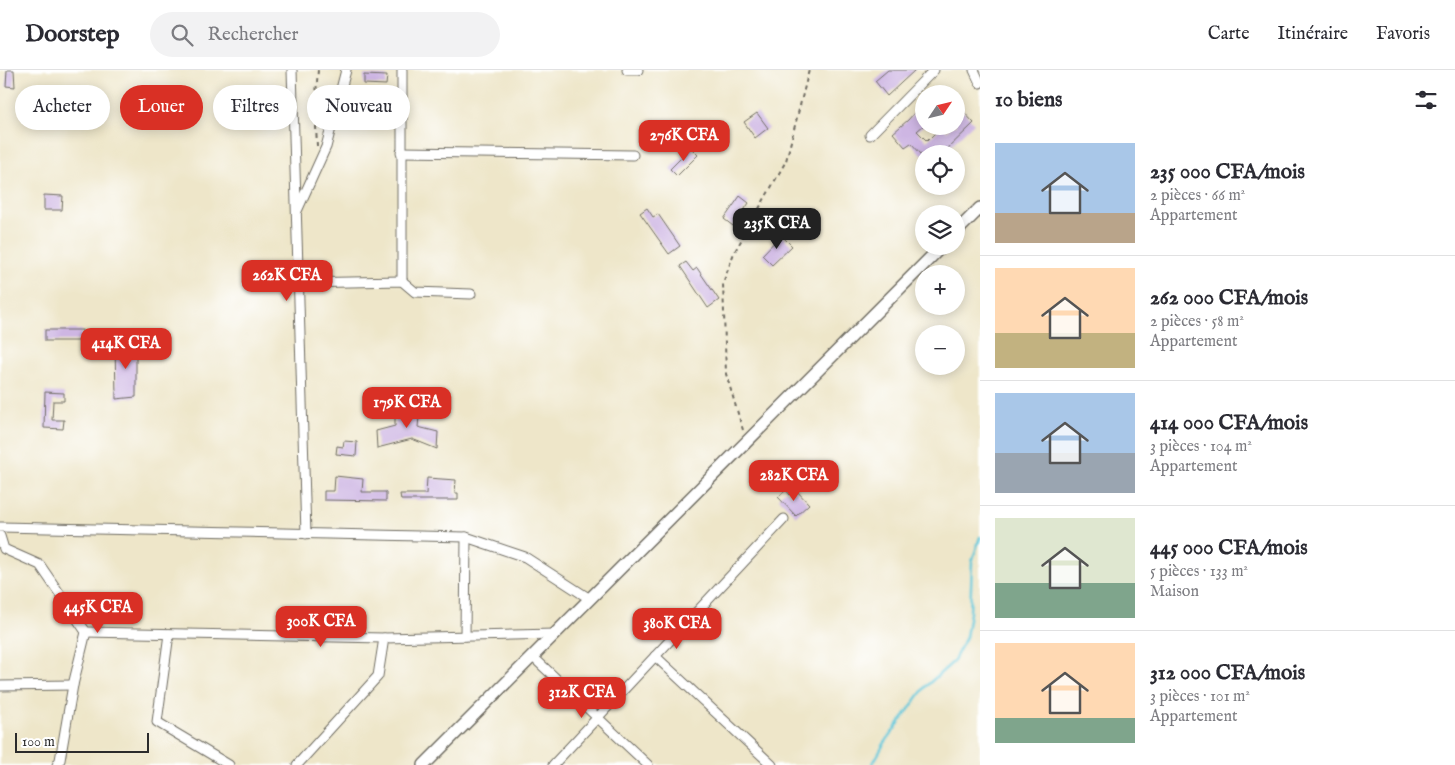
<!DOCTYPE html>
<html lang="fr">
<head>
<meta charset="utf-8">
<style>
  body { margin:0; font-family:"IM FELL English",serif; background:#f2f2f3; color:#2b2b33; height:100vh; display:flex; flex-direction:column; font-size:19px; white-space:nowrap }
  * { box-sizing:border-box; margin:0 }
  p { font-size:16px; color:#7c7c81 }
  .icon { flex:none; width:28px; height:28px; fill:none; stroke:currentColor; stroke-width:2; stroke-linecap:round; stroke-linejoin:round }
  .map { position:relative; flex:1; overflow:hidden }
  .panel { display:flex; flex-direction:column; background:#fff; width:475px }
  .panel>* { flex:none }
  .top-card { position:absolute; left:15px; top:15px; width:475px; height:45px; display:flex; gap:10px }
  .needle { width:32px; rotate:55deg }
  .controls { position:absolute; left:915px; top:15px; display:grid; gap:10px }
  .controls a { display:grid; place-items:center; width:50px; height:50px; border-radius:50%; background:#fff; box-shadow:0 2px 12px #0003; font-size:25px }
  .scale { position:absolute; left:15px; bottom:12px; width:134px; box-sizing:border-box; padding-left:5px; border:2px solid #2b2b2b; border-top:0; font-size:14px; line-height:18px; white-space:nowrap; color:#2b2b2b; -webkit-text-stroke:4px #fff; paint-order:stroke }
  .price { position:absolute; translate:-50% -42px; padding:0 11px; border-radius:10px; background:#d93025; color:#fff; font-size:16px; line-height:32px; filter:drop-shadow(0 1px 2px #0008) }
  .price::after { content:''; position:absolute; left:50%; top:30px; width:15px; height:11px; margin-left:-8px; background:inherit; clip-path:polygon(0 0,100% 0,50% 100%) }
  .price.on { background:#222; color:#fff }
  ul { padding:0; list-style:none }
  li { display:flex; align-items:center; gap:15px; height:125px; padding:0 15px }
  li+li { border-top:1px solid #e1e1e2 }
  li span { display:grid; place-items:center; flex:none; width:140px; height:100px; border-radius:0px; color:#555 }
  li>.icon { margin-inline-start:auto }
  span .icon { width:60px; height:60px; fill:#fffc; stroke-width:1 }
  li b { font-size:21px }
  h2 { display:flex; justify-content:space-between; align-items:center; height:60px; padding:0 15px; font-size:21px }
  .chip { padding:0 18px; border-radius:22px; background:#fff; box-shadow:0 2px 12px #0003; font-size:18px; line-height:45px }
  .chip.on { background:#d93025; color:#fff }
  header { display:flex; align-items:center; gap:30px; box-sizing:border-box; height:70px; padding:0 25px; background:#fff; border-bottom:1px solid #e1e1e2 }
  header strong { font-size:24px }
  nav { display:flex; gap:28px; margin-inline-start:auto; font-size:18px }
  .search { width:350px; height:45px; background:#f2f2f3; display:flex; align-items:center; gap:12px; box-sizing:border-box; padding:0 18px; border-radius:28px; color:#7c7c81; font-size:19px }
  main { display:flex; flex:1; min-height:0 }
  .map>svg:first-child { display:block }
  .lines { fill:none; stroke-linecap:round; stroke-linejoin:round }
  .stream { stroke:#5fc7da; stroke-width:2.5 }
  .building { fill:#ceb6e3 }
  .minor-casing { stroke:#6f6c62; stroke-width:11 }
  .major-casing { stroke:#6f6c62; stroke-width:14 }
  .path { stroke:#6f6c62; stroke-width:2; stroke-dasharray:4 4; stroke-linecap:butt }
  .minor { stroke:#fff; stroke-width:9 }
  .major { stroke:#fff; stroke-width:11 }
</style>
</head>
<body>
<header>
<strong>Doorstep</strong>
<div class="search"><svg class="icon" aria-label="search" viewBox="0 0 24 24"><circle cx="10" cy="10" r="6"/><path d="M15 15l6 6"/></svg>Rechercher</div>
<nav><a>Carte</a><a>Itinéraire</a><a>Favoris</a></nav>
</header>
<main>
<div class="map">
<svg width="980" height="695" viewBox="0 0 980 695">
  <rect width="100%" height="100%" fill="#fff"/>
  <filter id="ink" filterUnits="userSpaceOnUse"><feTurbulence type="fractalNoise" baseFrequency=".02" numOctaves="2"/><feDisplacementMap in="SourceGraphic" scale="10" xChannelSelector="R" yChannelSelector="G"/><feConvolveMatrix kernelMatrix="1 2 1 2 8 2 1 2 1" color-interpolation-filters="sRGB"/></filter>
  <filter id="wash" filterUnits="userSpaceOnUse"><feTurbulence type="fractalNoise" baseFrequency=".0096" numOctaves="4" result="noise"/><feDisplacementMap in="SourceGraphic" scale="20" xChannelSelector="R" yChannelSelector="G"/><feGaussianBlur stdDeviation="1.12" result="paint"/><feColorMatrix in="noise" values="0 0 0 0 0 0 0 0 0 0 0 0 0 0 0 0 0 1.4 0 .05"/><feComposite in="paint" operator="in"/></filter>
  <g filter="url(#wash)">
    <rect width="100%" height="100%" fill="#eee6c9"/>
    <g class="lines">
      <polyline class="stream" points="872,695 884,674 925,617 953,592 966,567 970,543 972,492 980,467"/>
    </g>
    <g id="blocks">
      <g class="building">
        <polygon points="7,0 14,0 15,17 6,16"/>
        <polygon points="888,0 915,0 887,26 875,11"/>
        <polygon points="364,5 387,6 386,15 364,14"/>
        <polygon points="924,32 924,55 917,61 927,71 942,56 947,61 952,56 956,56 956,43 961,39 974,53 942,84 921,84 911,73 905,77 893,63 908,50"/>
        <polygon points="757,43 768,58 755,68 744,52"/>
        <polygon points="691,78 698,85 677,106 670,99"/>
        <polygon points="44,125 63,126 62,140 44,140"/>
        <polygon points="740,126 749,133 733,156 724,149"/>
        <polygon points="647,138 653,147 658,144 680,176 669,184 640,143"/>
        <polygon points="781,165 792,176 772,195 762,185"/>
        <polygon points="686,192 693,201 697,198 719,230 708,238 680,196"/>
        <rect x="45" y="260" width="37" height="11"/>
        <polygon points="115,272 136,273 136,327 116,329"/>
        <polygon points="45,322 64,323 64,331 53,331 52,350 64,350 63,359 44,358"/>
        <polygon points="395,336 420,336 418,357 438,362 437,379 412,369 377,378 376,361 395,356"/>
        <polygon points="344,371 357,372 356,386 336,384 337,376 343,377"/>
        <polygon points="335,406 363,409 362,422 386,422 386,431 324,430 324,421 334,421"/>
        <polygon points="427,408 456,410 455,423 458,423 458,430 401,430 400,424 426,424"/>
        <polygon points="795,419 809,434 796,446 778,427 786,420 790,425"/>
      </g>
    </g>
  </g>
  <g filter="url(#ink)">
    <use href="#blocks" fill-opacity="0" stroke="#6f6c62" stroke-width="1"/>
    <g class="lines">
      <g class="minor-casing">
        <g id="minor">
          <polyline points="292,0 306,464"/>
          <polyline points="402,0 402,211"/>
          <polyline points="627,0 638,0"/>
          <polyline points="974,0 980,13"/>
          <polyline points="870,65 934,0"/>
          <polyline points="401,82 633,85"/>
          <polyline points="297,141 326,77 346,0"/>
          <polyline points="299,213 402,211 415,222 471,224"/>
          <polyline points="0,457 466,467 525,487 590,529"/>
          <polyline points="0,466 4,479 40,495 86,562 73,615 60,690 57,695"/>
          <polyline points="86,562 384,568 555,564"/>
          <polyline points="169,564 157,652 229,695"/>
          <polyline points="465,566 466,467"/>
          <polyline points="532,586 648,695"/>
          <polyline points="655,586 772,695"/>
          <polyline points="0,616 73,615"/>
          <polyline points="297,695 378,606 384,568"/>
          <polyline points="553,695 784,449"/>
        </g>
      </g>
      <g class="major-casing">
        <g id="major">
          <polyline points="956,162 980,138"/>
          <polyline points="424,695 942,176"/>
        </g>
      </g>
      <g class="path">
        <polyline points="317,76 315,37 318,0"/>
        <polyline points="743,360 726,304 723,213 734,183 786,91 809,0"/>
      </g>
      <use href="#minor" class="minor"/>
      <use href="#major" class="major"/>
    </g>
  </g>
</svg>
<div class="controls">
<a><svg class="needle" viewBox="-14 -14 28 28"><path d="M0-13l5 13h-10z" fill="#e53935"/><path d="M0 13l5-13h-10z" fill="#7c7c81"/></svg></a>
<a><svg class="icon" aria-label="locate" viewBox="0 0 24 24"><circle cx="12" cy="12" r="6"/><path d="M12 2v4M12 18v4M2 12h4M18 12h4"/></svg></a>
<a><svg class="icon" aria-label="layers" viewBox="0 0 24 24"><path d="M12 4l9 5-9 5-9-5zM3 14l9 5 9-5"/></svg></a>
<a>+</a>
<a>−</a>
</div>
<div class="scale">100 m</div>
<b class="price" style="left:684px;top:92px">276K CFA</b>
<b class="price on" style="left:777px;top:180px">235K CFA</b>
<b class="price" style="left:287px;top:232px">262K CFA</b>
<b class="price" style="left:126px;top:300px">414K CFA</b>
<b class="price" style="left:407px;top:359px">179K CFA</b>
<b class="price" style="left:794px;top:432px">282K CFA</b>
<b class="price" style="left:98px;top:564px">445K CFA</b>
<b class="price" style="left:321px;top:578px">300K CFA</b>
<b class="price" style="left:677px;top:580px">380K CFA</b>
<b class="price" style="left:582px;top:649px">312K CFA</b>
<div class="top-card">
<a class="chip">Acheter</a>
<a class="chip on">Louer</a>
<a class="chip">Filtres</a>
<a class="chip">Nouveau</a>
</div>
</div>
<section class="panel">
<h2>10 biens<svg class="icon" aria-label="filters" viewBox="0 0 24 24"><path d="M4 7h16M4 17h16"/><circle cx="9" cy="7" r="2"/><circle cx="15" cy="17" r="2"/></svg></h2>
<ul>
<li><span style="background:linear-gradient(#a9c7e8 70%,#b9a48a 0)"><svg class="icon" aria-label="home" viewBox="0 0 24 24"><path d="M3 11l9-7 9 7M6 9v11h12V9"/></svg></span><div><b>235 000 CFA/mois</b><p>2 pièces · 66 m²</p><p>Appartement</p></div></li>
<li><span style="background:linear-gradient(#ffd9b3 65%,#c2b280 0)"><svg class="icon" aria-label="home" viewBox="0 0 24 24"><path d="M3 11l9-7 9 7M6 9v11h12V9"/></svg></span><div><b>262 000 CFA/mois</b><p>2 pièces · 58 m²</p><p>Appartement</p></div></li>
<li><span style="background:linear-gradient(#a9c7e8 60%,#9aa5b1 0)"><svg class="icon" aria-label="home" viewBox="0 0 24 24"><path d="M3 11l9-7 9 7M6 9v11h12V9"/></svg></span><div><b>414 000 CFA/mois</b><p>3 pièces · 104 m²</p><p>Appartement</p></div></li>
<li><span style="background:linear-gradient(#dfe7d0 65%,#7fa58c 0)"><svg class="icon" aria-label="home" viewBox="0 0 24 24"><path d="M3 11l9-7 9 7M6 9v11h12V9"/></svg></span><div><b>445 000 CFA/mois</b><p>5 pièces · 133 m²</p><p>Maison</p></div></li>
<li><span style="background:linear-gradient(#ffd9b3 75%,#7fa58c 0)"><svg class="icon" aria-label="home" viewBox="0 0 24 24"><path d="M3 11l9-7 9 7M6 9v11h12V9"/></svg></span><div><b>312 000 CFA/mois</b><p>3 pièces · 101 m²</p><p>Appartement</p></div></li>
</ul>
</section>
</main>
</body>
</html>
